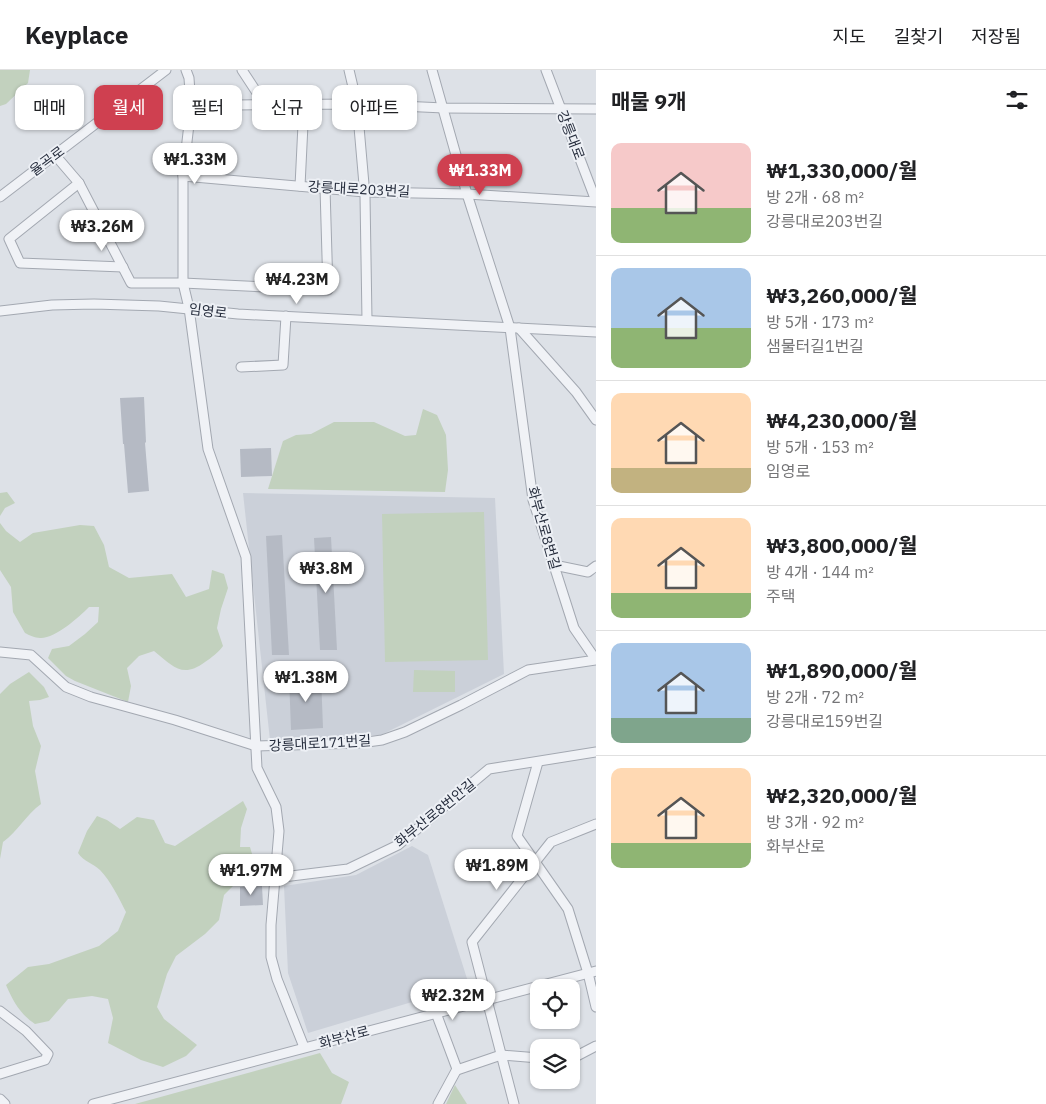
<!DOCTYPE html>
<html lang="ko">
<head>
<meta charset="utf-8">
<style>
  body { margin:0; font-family:"IBM Plex Sans","Noto Sans KR",sans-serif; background:#f2f2f2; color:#202124; height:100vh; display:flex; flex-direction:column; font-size:19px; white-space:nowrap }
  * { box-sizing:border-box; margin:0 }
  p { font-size:16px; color:#757577 }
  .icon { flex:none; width:28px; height:28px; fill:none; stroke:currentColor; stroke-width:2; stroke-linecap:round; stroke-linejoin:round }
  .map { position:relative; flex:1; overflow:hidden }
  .sheet { display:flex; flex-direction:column; background:#fff; width:450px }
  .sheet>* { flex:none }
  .top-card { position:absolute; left:15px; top:15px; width:475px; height:45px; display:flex; gap:10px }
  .controls { position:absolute; left:530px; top:909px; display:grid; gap:10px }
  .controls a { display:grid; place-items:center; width:50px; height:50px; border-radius:10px; background:#fff; box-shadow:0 1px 4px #0004; font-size:25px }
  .price { position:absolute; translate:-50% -42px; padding:0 11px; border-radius:18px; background:#fff; color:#222; font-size:16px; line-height:32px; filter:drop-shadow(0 1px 2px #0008) }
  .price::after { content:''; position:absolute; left:50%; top:30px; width:15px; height:11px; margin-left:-8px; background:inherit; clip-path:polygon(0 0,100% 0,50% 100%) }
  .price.active { background:#cf4050; color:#fff }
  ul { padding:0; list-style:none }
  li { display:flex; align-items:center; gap:15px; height:125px; padding:0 15px }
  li+li { border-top:1px solid #e0e0e0 }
  li span { display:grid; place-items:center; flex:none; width:140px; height:100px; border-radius:10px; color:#555 }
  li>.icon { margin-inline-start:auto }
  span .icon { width:60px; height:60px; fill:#fffc; stroke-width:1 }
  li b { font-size:21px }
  h2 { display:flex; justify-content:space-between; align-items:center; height:60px; padding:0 15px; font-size:21px }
  .tag { padding:0 18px; border-radius:10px; background:#fff; box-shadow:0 1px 4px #0004; font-size:18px; line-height:45px }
  .tag.active { background:#cf4050; color:#fff }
  header { display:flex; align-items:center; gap:30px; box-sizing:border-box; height:70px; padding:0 25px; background:#fff; border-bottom:1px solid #e0e0e0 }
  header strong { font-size:24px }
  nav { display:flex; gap:28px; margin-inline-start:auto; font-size:18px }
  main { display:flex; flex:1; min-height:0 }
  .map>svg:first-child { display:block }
  .built { fill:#cbd0d9 }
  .green { fill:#c2d1be }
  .building { fill:#b5bac4 }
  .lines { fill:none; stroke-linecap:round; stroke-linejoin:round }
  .minor-casing { stroke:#a3a8b1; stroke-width:11 }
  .minor { stroke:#f0f2f6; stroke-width:9 }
  .labels { text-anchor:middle; stroke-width:4; stroke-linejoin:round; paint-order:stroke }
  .street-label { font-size:14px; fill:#272e3e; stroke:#edf0f5 }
</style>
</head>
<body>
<header>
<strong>Keyplace</strong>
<nav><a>지도</a><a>길찾기</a><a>저장됨</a></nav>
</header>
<main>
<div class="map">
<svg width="596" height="1034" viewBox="0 0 596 1034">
  <rect width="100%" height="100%" fill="#dde1e7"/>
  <g class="built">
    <polygon points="243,423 495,428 504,604 381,665 270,670"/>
    <polygon points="412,776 428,785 469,915 308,963 288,903 284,816 356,805"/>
  </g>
  <g class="green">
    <polygon points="0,0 30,0 28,13 6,34 0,36"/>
    <polygon points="423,339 437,345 446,365 448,400 445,422 268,419 283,371 296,365 311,364 334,352 374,352 405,366 416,365"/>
    <polygon points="7,422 15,433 5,438 0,446 0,423"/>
    <polygon points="484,442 488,590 385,592 382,444"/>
    <path d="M0 453 6 461 20 472 33 463 80 455 94 456 104 475 109 497 129 508 172 504 186 527 209 519 212 500 224 504 228 518 221 539 217 558 223 576C218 583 212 587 205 592 182 609 173 596 154 581L139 586 127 598 131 616 128 632 75 611 66 606 48 588 52 579 69 576 85 564 98 552 99 537H89C79 547 55 569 40 568 35 568 29 565 25 563L13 542 11 517 0 500Z"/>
    <polygon points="414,600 455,601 455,622 413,622"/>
    <path d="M29 602 44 617 49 627 40 630 29 631 33 656 41 676 35 701 41 734C26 745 18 761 3 772L0 789V624L10 614Z"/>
    <path d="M243 731 247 739 241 758 240 777H250L255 794 224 825 219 850 205 864 176 886 167 904 157 937 164 949 197 975 186 986 163 997 141 990 108 973 113 948 108 929 92 926 68 929 49 951 35 954C20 944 13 931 6 915L28 897 49 894 99 876 118 861 126 842C120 830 110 810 100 800 93 793 84 792 78 783L87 761 97 746 107 750 120 759 137 747 154 750 165 773 175 776Z"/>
    <polygon points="320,983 332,1003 349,1012 341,1034 135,1034"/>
    <polygon points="455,1015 467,1034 446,1034"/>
  </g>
  <g class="building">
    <polygon points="144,327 146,372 145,373 149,421 128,423 124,374 123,374 120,328"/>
    <polygon points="271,378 272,406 241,407 240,379"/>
    <polygon points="282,465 289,585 272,585 266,466"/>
    <polygon points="331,467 337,580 320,580 314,468"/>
    <polygon points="321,606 323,658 291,660 289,607"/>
    <polygon points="262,816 263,835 240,836 240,817"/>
  </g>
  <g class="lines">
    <g class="minor-casing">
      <g id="minor">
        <polyline points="186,0 189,8 191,37 183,106 183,213 189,238 208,379 246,487 257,698 276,737 279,761 271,855 271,887 277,909 304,977"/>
        <polyline points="242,0 265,35"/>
        <polyline points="349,0 357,34 365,126 367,250"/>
        <polyline points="546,0 596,131"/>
        <polyline points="191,37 235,35 357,34 444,38 596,39"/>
        <polyline points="55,85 79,113 131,213 183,213 328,220 325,118"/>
        <polyline points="183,106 365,122 467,124 596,132"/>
        <polyline points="79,113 9,169 20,193 123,197"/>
        <polyline points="300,116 304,34"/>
        <polyline points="0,127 166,0"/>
        <polyline points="0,241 52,235 94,234 159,236 238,244 596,262"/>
        <polyline points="519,258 576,322 596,350"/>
        <polyline points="241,297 283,295 286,246"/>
        <polyline points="554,495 588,502 596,496"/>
        <polyline points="0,582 31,585 66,617 91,627 175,650 256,676 360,673 382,670 405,662 461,635 528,600 596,590 574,558 533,430 510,258 467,124 432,0"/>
        <polyline points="538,692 517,766 568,839 588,903 596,937"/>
        <polyline points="275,808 348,799 398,775 489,699 596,682"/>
        <polyline points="0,941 26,961 48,984 45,990 0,1004"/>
        <polyline points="436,943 457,999 438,1034"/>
        <polyline points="571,989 596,976"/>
        <polyline points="457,1000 501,985 539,988"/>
        <polyline points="0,1029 5,1034"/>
        <polyline points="93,1034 596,901"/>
        <polyline points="514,1034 472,872 551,772 596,754"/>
      </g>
    </g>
    <use href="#minor" class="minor"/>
  </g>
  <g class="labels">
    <g class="street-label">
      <text transform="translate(571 65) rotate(69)" y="5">강릉대로</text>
      <text transform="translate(47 91) rotate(-37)" y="5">율곡로</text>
      <text transform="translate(359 119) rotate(3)" y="5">강릉대로203번길</text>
      <text transform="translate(208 241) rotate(7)" y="5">임영로</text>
      <text transform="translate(544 458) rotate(74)" y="5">화부산로8번길</text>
      <text transform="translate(320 673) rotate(-3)" y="5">강릉대로171번길</text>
      <text transform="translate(435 743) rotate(-39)" y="5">화부산로8번안길</text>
      <text transform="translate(344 967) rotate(-15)" y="5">화부산로</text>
    </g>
  </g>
</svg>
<div class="controls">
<a><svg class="icon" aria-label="locate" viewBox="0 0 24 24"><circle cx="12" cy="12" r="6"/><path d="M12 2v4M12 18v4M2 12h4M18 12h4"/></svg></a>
<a><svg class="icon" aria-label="layers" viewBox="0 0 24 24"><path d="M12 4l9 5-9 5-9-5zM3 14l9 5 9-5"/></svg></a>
</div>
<b class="price" style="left:195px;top:115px">₩1.33M</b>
<b class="price active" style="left:480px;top:126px">₩1.33M</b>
<b class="price" style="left:102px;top:182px">₩3.26M</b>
<b class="price" style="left:297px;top:235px">₩4.23M</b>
<b class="price" style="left:326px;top:524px">₩3.8M</b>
<b class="price" style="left:306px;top:633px">₩1.38M</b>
<b class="price" style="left:497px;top:821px">₩1.89M</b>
<b class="price" style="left:251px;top:826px">₩1.97M</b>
<b class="price" style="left:453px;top:951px">₩2.32M</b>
<div class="top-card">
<a class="tag">매매</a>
<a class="tag active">월세</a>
<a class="tag">필터</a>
<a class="tag">신규</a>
<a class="tag">아파트</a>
</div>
</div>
<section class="sheet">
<h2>매물 9개<svg class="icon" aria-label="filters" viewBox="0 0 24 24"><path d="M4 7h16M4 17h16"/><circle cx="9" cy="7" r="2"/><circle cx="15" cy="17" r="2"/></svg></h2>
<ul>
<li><span style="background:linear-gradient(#f6c9c9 65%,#8fb573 0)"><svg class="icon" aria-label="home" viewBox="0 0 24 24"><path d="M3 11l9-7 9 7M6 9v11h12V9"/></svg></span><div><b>₩1,330,000/월</b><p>방 2개 · 68 m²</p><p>강릉대로203번길</p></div></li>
<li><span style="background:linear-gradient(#a9c7e8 60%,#8fb573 0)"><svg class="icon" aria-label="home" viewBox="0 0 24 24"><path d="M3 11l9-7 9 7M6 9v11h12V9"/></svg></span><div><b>₩3,260,000/월</b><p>방 5개 · 173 m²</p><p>샘물터길1번길</p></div></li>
<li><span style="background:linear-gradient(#ffd9b3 75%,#c2b280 0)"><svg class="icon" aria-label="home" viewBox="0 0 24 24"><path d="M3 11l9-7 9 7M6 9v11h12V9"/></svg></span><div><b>₩4,230,000/월</b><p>방 5개 · 153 m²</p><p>임영로</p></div></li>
<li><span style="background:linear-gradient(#ffd9b3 75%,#8fb573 0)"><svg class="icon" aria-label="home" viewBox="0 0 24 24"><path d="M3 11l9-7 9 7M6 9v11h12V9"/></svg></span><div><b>₩3,800,000/월</b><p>방 4개 · 144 m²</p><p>주택</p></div></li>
<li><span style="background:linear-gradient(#a9c7e8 75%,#7fa58c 0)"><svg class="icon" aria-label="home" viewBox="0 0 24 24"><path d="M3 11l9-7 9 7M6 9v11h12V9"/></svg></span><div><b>₩1,890,000/월</b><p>방 2개 · 72 m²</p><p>강릉대로159번길</p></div></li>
<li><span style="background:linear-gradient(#ffd9b3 75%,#8fb573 0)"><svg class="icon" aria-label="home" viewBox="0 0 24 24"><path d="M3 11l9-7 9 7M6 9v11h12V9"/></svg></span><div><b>₩2,320,000/월</b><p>방 3개 · 92 m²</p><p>화부산로</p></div></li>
</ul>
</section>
</main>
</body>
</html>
